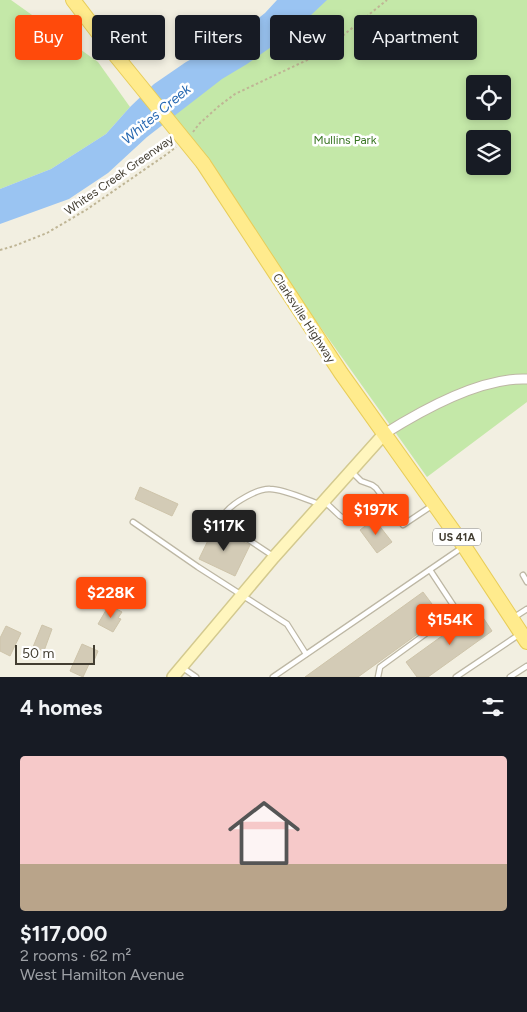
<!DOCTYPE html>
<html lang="en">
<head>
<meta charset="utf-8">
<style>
  body { margin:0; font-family:Figtree,sans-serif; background:#20242c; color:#f1f3f6; height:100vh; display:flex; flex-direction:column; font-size:19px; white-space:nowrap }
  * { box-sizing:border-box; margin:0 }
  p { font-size:16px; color:#9ea1a6 }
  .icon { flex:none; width:28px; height:28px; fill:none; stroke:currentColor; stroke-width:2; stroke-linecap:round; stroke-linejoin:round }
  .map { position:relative; height:677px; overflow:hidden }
  .panel { display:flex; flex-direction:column; background:#171b24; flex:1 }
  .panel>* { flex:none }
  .banner { position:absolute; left:15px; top:15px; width:498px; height:45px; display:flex; gap:10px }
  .controls { position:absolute; left:466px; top:75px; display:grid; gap:10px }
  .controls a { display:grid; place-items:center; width:45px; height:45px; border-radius:5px; background:#171b24; box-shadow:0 2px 8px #0003; font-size:25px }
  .scale { position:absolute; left:15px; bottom:12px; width:80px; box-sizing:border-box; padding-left:5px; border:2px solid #433e32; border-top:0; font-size:14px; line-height:18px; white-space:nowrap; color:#433e32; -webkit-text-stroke:4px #fff; paint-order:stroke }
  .price { position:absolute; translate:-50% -42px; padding:0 11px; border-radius:5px; background:#ff4a0b; color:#fff; font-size:16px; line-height:32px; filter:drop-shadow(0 1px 2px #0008) }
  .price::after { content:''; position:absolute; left:50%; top:30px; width:15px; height:11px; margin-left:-8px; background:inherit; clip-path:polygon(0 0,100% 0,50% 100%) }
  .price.current { background:#222; color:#fff }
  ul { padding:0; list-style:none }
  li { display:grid; align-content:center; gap:10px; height:265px; padding:0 20px }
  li+li { border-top:1px solid #363941 }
  li span { display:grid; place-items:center; height:155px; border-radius:5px; color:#555 }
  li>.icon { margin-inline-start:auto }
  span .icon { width:90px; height:90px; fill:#fffc; stroke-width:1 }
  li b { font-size:21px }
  h2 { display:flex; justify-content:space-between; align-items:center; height:60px; padding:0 20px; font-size:21px }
  .pill { padding:0 18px; border-radius:5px; background:#171b24; box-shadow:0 2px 8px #0003; font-size:18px; line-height:45px }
  .pill.current { background:#ff4a0b; color:#fff }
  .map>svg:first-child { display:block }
  .green { fill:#c4e8a8; fill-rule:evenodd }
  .water { fill:#9ac4f2 }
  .building { fill:#d3cbb6; stroke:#cec4aa }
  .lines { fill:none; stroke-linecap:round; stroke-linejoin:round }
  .lane-casing { stroke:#bdb7a4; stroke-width:7 }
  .street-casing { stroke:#bdb7a4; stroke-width:11 }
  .secondary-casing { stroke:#d3c98f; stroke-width:14 }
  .primary-casing { stroke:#e8cd59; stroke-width:16 }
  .path { stroke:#bfb595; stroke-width:2; stroke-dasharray:2.5 2.5; stroke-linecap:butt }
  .lane { stroke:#fff; stroke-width:4.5 }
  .street { stroke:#fff; stroke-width:9 }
  .secondary { stroke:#fff6be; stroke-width:11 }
  .primary { stroke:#ffeb8d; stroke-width:14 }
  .primary-bridge-casing { stroke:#e8cd59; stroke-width:16; stroke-linecap:butt }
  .primary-bridge { stroke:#ffeb8d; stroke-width:14 }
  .labels { text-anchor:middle; stroke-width:5; stroke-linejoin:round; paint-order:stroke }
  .shield { fill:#fff; stroke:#7b7870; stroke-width:1 }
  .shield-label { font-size:11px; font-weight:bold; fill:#433e32 }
  .park-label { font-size:12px; fill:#3a7624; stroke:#fff }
  .street-label { font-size:12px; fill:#433e32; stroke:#fff }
  .water-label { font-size:14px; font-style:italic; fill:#2869b2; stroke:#fff }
</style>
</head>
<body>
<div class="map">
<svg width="527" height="677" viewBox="0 0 527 677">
  <rect width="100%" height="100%" fill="#f2efe1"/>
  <g class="green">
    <polygon points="0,0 11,0 98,62 130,107 106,134 51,169 0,189"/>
    <path d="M314 0H527V402L427 477C341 355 253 234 168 112ZM475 84H502V111H475ZM475 139H502V166H475Z"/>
  </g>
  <polygon class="water" points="277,0 327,0 294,31 247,64 222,79 147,137 108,173 69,199 0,224 0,189 51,169 106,134 130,107 154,84 186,62 237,35 265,13"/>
  <g class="building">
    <polygon points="140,487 178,504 172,516 135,499"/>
    <polygon points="374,519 392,542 377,553 360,530"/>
    <polygon points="214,528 250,545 235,576 199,559"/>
    <polygon points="423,592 432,604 427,607 437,620 358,677 305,677"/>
    <polygon points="109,605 122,612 118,618 121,619 113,632 98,624"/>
    <polygon points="478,610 492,631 428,677 417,677 406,662"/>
    <polygon points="42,625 52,629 44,651 33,647"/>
    <polygon points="6,626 21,633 10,656 0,651 0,638"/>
    <polygon points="82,644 98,651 93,663 90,662 83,677 70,671"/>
  </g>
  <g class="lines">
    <g class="lane-casing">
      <g id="lane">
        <polyline points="351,471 361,481 372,485 376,488 403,525 433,505"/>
        <polyline points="324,501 340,516 347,520 353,519 384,498"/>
        <polyline points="133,522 198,567 287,624 306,654"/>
        <path d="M273 556 246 538 224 527C222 521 223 517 226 512 233 503 258 488 270 489 283 489 305 499 319 504"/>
        <polyline points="523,575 527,582"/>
        <polyline points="513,618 527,609"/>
        <polyline points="183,668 196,677"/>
        <polyline points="273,677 463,547"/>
        <polyline points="378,677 380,667 457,611 430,570"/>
        <polyline points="456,677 520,634"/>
        <polyline points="510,677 527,666"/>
      </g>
    </g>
    <g class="street-casing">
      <path id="street" d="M384 434C422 410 482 377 527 379"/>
    </g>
    <g class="secondary-casing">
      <polyline id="secondary" points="173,677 274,557 384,434"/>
    </g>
    <g class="primary-casing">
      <g id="primary">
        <polyline points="73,0 112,51"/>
        <polyline points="203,163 341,373 464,546 527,642"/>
      </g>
    </g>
    <g class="path">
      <polyline points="193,132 199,124 219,106 235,94 320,54 387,0"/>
      <polyline points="0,250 14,246 47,233 86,210 167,154 176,147"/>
    </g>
    <use href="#lane" class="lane"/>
    <use href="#street" class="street"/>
    <use href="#secondary" class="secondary"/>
    <use href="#primary" class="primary"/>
    <g class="primary-bridge-casing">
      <polyline id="primary-bridge" points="112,51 203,163"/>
    </g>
    <use href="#primary-bridge" class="primary-bridge"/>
  </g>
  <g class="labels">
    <rect class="shield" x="433" y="528.5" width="48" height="17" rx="4"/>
    <g class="shield-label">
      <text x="457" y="541">US 41A</text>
    </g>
    <g class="park-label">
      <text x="345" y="144">Mullins Park</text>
    </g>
    <g class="street-label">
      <text transform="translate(119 175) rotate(-35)" y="4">Whites Creek Greenway</text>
      <text transform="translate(304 318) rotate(57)" y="4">Clarksville Highway</text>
    </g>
    <g class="water-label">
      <text transform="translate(156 114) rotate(-40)" y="5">Whites Creek</text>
    </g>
  </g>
</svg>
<div class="controls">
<a><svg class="icon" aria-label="locate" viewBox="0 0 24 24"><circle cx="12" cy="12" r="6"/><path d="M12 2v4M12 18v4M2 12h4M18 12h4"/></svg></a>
<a><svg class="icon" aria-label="layers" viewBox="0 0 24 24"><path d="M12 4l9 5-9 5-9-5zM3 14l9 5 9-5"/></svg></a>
</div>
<div class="scale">50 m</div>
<b class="price" style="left:376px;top:536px">$197K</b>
<b class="price current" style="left:224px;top:552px">$117K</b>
<b class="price" style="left:111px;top:619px">$228K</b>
<b class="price" style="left:450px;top:646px">$154K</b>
<div class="banner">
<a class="pill current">Buy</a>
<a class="pill">Rent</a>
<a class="pill">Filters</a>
<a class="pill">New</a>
<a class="pill">Apartment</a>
</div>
</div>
<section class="panel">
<h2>4 homes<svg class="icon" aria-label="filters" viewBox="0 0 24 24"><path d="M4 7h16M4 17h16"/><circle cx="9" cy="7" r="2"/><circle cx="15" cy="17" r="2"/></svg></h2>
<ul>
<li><span style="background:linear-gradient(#f6c9c9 70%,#b9a48a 0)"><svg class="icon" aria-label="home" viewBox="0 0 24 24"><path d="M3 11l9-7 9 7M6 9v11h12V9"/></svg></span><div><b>$117,000</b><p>2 rooms · 62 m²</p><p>West Hamilton Avenue</p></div></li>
</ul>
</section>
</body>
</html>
